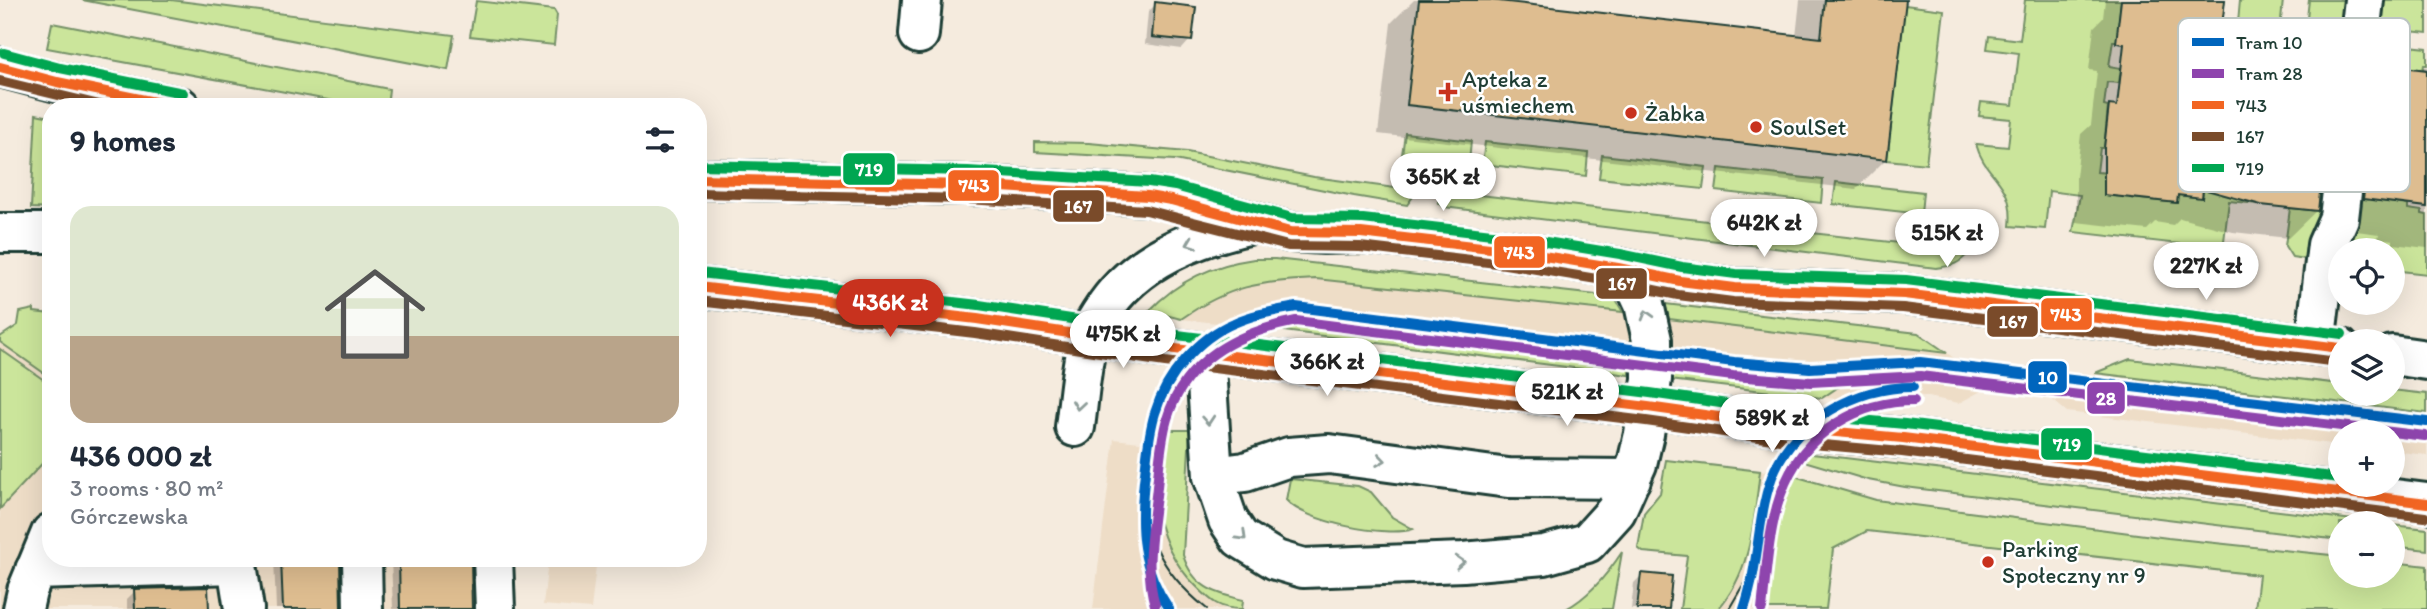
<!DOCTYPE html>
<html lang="en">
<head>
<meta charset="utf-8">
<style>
  body { margin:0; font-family:Itim,sans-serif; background:#f6f6f7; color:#1f2937; height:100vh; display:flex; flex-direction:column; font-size:26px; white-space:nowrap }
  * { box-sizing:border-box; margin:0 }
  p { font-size:23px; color:#747a83 }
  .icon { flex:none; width:38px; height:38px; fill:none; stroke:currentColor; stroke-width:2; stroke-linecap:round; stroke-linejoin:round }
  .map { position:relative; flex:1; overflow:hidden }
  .details { position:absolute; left:42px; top:98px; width:665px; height:469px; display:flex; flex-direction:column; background:#fff; border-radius:28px; box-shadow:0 7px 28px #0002 }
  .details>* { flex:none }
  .tools { position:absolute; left:2328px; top:238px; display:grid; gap:14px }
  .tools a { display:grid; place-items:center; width:77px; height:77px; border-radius:50%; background:#fff; box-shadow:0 7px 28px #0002; font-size:35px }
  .price { position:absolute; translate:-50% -60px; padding:0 16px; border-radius:24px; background:#fff; color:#222; font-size:23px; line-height:46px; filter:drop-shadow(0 2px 4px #0008) }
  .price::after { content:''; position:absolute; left:50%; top:42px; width:21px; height:16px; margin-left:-10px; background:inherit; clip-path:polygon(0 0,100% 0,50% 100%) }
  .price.active { background:#c8321e; color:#fff }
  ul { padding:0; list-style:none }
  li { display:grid; align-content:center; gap:14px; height:371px; padding:0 28px }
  li span { display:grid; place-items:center; height:217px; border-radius:21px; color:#555 }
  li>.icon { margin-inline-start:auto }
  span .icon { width:126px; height:126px; fill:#fffc; stroke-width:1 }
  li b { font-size:30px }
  h2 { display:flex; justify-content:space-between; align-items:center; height:84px; padding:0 28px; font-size:30px }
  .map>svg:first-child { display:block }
  .built { fill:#eeddc7 }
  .green { fill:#cbe59b; stroke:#759168; stroke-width:2 }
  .shadow { fill:#0003 }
  .building { fill:#debd90; stroke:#1f3d34; stroke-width:2 }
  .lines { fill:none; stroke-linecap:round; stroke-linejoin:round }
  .minor-casing { stroke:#1f3d34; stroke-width:44 }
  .major-casing { stroke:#1f3d34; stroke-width:44 }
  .minor { stroke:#fff; stroke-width:38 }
  .major { stroke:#fff; stroke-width:38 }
  .tram { stroke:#1f3d34; stroke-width:2 }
  .bus-1-casing { stroke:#fff; stroke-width:16 }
  .bus-2-casing { stroke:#fff; stroke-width:16 }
  .bus-3-casing { stroke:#fff; stroke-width:16 }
  .bus-1 { stroke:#f26522; stroke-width:10 }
  .bus-2 { stroke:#7a4b2a; stroke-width:10 }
  .bus-3 { stroke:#00a651; stroke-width:10 }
  .tram-1-casing { stroke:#fff; stroke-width:16 }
  .tram-2-casing { stroke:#fff; stroke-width:16 }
  .tram-1 { stroke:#0065bd; stroke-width:10 }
  .tram-2 { stroke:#8e44ad; stroke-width:10 }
  .oneway { stroke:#8f9e9a }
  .poi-dot { fill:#c8321e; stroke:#fff; stroke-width:2.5 }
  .labels { text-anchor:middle; stroke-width:5; stroke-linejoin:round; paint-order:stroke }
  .poi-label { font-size:23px; fill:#1f3d34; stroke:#fff; text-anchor:start }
  .key { fill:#fff; stroke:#bcc5c2; stroke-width:2 }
  .key-label { font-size:19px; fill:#1f3d34 }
  .line-badge { stroke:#fff; stroke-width:2.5 }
  .badge-label { font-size:19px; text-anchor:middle; font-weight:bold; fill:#fff }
</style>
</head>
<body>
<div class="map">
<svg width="2427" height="609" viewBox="0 0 2427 609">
  <rect width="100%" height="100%" fill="#f5ebde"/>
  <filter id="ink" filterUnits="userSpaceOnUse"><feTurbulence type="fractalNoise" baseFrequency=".0143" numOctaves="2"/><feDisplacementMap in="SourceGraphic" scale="14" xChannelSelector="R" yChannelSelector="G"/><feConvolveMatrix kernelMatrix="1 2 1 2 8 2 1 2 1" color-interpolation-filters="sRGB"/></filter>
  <g filter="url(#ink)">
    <g class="built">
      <polygon points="1316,279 1623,312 1630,336 1630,359 1297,318 1278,320 1253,327 1181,319 1215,297 1242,286 1270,281"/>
      <polygon points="34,309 34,312 51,314 51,558 514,558 516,609 0,609 0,337 18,325 20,312"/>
      <polygon points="1669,319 1947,353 1992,385 1959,403 1917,395 1891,395 1874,400 1822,398 1837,388 1860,381 1859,374 1824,377 1784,377 1671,364"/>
      <polygon points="2095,373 2427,413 2427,455 2392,451 2392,432 2340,432 2340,445 2067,412 2043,392"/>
      <polygon points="1114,439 1157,444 1155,455 1160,527 1170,554 1190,581 1206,597 1225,609 1093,609"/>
      <polygon points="1760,471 1784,473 1776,498 1767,541 1760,609 1718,609 1728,598 1744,566 1750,538"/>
      <polygon points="548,561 596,566 591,609 543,605"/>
    </g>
    <g class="green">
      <polygon points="82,0 171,0 454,35 448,70"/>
      <path d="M2025 0H2121L2117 41H2113L2109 66 2121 68 2119 83 2107 82 2104 106 2108 107 2104 148H2100L2097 172 2109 173 2132 198 2176 203 2178 195 2202 198 2204 187 2259 204 2229 201 2223 249 2073 232 2080 195 2049 191 2045 229 2010 226C2015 182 1985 178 1976 144L2008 147 2011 119 1979 116 1981 102 2013 105 2019 53 1987 49 1989 36 2020 40Z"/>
      <polygon points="2240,0 2283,0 2279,39 2237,34"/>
      <polygon points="2309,0 2350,0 2342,68 2302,63"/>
      <polygon points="2377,0 2427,0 2427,33 2374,27"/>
      <polygon points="476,1 554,10 557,15 554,45 470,36"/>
      <polygon points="1905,5 1944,10 1926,164 1887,160"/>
      <polygon points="52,23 389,89 387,107 366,107 47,48"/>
      <polygon points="2372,42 2427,48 2427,65 2424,65 2423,70 2388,65 2384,91 2366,89"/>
      <polygon points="36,114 51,117 51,209 31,208"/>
      <polygon points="1405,133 1471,141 1469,163 1402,155"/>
      <polygon points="1035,142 1089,143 1187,152 1314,177 1417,191 1407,205 1354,196 1175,160 1035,152"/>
      <polygon points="1485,142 1588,153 1586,176 1482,164"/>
      <polygon points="2359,153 2377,155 2372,200 2408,205 2408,209 2422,211 2422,214 2427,215 2427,274 2392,270 2392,250 2340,250"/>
      <polygon points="1602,155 1706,167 1703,189 1599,178"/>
      <polygon points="1719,168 1823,180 1821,203 1716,191"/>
      <polygon points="1836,182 1923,192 1921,214 1833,204"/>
      <path d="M1445 191 1970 251C1960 264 1952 266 1936 268L1444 207 1438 202Z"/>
      <polygon points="2290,208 2327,212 2311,260 2292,257 2285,246"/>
      <path d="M1254 259H1275L1614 297 1623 312 1316 279C1259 282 1230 285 1181 319L1149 311C1179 280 1212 265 1254 259Z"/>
      <polygon points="1665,304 1918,333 1947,353 1669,319"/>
      <polygon points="34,309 34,312 51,314 51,378 0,342 0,337 18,325 20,312"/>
      <polygon points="1297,318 1630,359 1629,375 1253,327 1278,320"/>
      <polygon points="0,349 51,385 51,454 0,509"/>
      <polygon points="2130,359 2340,384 2340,394 2392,394 2392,390 2427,394 2427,413 2095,373"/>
      <polygon points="1671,364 1784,377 1824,377 1860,373 1860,380 1837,388 1822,398 1670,380"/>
      <path d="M1160 430H1190L1183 555C1193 587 1214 593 1243 600L1242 609C1219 609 1212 602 1196 586 1153 544 1149 487 1160 430Z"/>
      <polygon points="1804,453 2378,523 2340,523 2340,540 1905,487 1868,480 1804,461"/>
      <path d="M1666 460 1760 471C1754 518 1752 572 1718 609H1680L1687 556 1643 552 1638 548 1644 513 1660 493Z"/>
      <path d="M1784 473 1876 500 2168 538 2340 556V576H2392V562L2427 566V609H2255L2259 575 1867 531 1833 549 1826 609H1760C1765 563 1769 517 1784 473Z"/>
      <path d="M1290 479 1358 486 1371 492 1392 517 1413 529C1387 538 1305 522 1286 500Z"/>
      <polygon points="2392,525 2427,529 2427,550 2392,546"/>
      <path d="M1622 552 1612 609H1566C1590 596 1607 575 1622 552Z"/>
    </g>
    <g class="shadow">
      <polygon points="1414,0 1475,0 1796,37 1800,0 1904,0 1886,159 1856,189 1378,134 1391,23"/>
      <polygon points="2105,0 2223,0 2207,140 2316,211 2288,238 2233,232 2180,218 2173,225 2155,222 2147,230 2076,222 2076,177 2081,134 2091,125 2097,71 2089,70 2094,27 2103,18"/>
      <polygon points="1156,4 1190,40 1182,49 1145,44 1148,12"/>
      <polygon points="2425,67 2427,67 2427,248 2393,244 2393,240 2378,238 2379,234 2334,228 2366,98 2396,68 2420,71"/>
      <polygon points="274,558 339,558 341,609 276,609"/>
      <polygon points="391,558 469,558 471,609 393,609"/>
      <polygon points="1642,575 1667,609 1631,609 1634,583"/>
      <polygon points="135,591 207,609 127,609 127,599"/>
    </g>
    <g class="building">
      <polygon points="1419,0 1490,0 1821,38 1825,0 1906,0 1887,160 1407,105"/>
      <polygon points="2121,0 2225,0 2209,139 2217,139 2217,142 2324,155 2318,211 2261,205 2203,189 2202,198 2178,195 2177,203 2104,195 2104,148 2109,105 2117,106 2124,44 2116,43"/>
      <polygon points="1155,2 1196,7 1192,41 1152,37"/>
      <polygon points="2395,66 2427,70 2427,207 2363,199 2368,160 2384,162"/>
      <polygon points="281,558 340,558 341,609 283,609"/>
      <polygon points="399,558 471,558 472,609 400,609"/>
      <polygon points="1641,573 1672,576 1669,609 1637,609"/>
      <polygon points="208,587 209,609 135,609 134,589"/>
    </g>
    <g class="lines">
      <g class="minor-casing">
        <g id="minor">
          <polyline points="919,34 922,0"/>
          <polyline points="2315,345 2327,245 2339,218 2364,0"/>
          <polyline points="1205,352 1213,476 1245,472 1289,457 1329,454 1508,478 1631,479"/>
          <path d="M1075 427C1079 399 1081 362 1089 336 1091 328 1097 320 1102 312 1135 259 1197 236 1256 223"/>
          <polyline points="1213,476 1228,520 1240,538 1276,560 1303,568 1463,562 1544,555 1587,543 1616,511 1637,464 1644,434 1652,379 1652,340 1644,304 1636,287 1618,268"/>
          <polyline points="236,558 244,609"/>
          <polyline points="362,558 363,609"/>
          <polyline points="493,558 495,609"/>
          <polyline points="35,570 236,564"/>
          <polyline points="23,609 27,591 51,533"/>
        </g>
      </g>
      <g class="major-casing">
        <g id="major">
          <polyline points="0,67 57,82 180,107"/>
          <polyline points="698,179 968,185 1148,196 1171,200 1290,232 1324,234 1361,233 1507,250 1618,268 1680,281 1735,288 1904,294 2340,348"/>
          <polyline points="0,233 51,233"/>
          <polyline points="698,287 977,319 1167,348 1648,407 1803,429 1903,438 2427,503"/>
          <polyline points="2392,355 2427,360"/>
        </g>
      </g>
      <use href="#minor" class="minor"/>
      <use href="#major" class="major"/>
      <g class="tram">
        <path d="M1145 471C1146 536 1156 568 1207 609"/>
        <polyline points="1729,609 1747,578 1755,547"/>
      </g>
      <g class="bus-1-casing">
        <g id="bus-1">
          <polyline points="0,67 57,82 179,107"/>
          <polyline points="698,179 968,185 1148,196 1171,200 1290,232 1361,233 1507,250 1618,268 1680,281 1735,288 1904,294 2340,348"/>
          <polyline points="698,287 977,319 1167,348 1648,407 1803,429 1903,438 2427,503"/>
        </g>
      </g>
      <g class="bus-2-casing">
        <g id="bus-2">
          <polyline points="0,81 108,107"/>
          <polyline points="698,193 967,199 1146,210 1288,246 1360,247 1505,264 1615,282 1678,295 1733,302 1903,308 2338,362"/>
          <polyline points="698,301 975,333 1165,362 1646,421 1801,443 1902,452 2425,517"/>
        </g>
      </g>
      <g class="bus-3-casing">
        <g id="bus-3">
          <polyline points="4,53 60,68 183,93"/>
          <polyline points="698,165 968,171 1149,182 1175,186 1292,218 1363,219 1509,236 1620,254 1682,267 1736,274 1906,280 2342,334"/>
          <polyline points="700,273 979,305 1169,334 1650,393 1805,415 1905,424 2340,478"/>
        </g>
      </g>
      <use href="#bus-1" class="bus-1"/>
      <use href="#bus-2" class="bus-2"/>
      <use href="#bus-3" class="bus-3"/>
      <g class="tram-1-casing">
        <g id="tram-1">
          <path d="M1169 609C1141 568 1139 530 1144 481 1147 459 1148 435 1155 413 1166 376 1198 338 1234 323 1254 314 1275 311 1296 307L1734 362 1810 368 1920 362 2427 422"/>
          <path d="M1744 609C1770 532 1746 459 1831 410 1856 395 1883 387 1913 387"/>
        </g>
      </g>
      <g class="tram-2-casing">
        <g id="tram-2">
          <path d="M1155 605C1145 571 1151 539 1155 504 1159 476 1159 447 1167 419 1185 359 1239 332 1296 321L1733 376 1811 382 1920 376 2425 436"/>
          <path d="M1762 609C1770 539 1770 464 1837 423 1861 408 1886 401 1914 401"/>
        </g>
      </g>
      <use href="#tram-1" class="tram-1"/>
      <use href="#tram-2" class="tram-2"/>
    </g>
    <defs><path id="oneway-chevron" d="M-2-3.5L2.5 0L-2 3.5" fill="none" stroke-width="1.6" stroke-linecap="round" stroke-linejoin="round" transform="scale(1.75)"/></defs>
    <g class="oneway">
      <use href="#oneway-chevron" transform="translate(1191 243) rotate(158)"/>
      <use href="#oneway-chevron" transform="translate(1647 315) rotate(-106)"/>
      <use href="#oneway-chevron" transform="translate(1078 405) rotate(98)"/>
      <use href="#oneway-chevron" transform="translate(1208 420) rotate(86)"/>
      <use href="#oneway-chevron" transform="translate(1381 460) rotate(8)"/>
      <use href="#oneway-chevron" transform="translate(1242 536) rotate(44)"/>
      <use href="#oneway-chevron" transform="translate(1460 562) rotate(-3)"/>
    </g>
  </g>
  <g class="poi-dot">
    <path d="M1444.5 81.5h7v7h7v7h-7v7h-7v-7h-7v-7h7z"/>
    <circle cx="1631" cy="113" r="7"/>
    <circle cx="1756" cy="127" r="7"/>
    <circle cx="1988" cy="562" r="7"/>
  </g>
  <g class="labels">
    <g class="poi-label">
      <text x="1462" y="87">Apteka z<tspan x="1462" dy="26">uśmiechem</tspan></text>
      <text x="1645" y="121">Żabka</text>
      <text x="1770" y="135">SoulSet</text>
      <text x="2002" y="557">Parking<tspan x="2002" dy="26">Społeczny nr 9</tspan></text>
    </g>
  </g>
  <rect x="2178" y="18" width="232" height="174" rx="10" class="key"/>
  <rect x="2192" y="38" width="32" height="8" fill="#0065bd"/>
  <rect x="2192" y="69" width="32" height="9" fill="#8e44ad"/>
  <rect x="2192" y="101" width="32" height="8" fill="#f26522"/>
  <rect x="2192" y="132" width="32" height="9" fill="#7a4b2a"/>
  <rect x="2192" y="164" width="32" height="8" fill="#00a651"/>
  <g class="key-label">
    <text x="2236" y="49">Tram 10</text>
    <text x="2236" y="80">Tram 28</text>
    <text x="2236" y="112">743</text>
    <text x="2236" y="143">167</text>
    <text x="2236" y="175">719</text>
  </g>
  <g class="line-badge">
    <rect x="842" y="152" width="54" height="34" rx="7" fill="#00a651"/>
    <rect x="947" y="169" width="53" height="33" rx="7" fill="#f26522"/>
    <rect x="1052" y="189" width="53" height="34" rx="7" fill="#7a4b2a"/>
    <rect x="1493" y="235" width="53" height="34" rx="7" fill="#f26522"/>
    <rect x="1595" y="267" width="53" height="33" rx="7" fill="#7a4b2a"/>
    <rect x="2040" y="297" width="53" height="34" rx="7" fill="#f26522"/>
    <rect x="1986" y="305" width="53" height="33" rx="7" fill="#7a4b2a"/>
    <rect x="2027" y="360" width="41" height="34" rx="7" fill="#0065bd"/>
    <rect x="2086" y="381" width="40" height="34" rx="7" fill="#8e44ad"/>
    <rect x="2040" y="427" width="53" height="34" rx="7" fill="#00a651"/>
  </g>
  <g class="badge-label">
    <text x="869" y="176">719</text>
    <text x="974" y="192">743</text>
    <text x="1078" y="213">167</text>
    <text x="1519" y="259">743</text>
    <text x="1622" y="290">167</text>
    <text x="2066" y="321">743</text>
    <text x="2013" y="328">167</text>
    <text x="2048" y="384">10</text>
    <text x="2106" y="405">28</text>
    <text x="2067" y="451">719</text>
  </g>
</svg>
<div class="tools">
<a><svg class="icon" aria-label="locate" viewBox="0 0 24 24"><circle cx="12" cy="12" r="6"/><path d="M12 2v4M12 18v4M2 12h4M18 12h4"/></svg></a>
<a><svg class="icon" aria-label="layers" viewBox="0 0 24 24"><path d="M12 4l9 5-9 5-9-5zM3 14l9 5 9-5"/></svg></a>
<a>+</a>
<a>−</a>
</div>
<b class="price" style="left:1443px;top:213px">365K zł</b>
<b class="price" style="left:1764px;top:259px">642K zł</b>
<b class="price" style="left:1947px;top:269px">515K zł</b>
<b class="price" style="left:2206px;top:302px">227K zł</b>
<b class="price active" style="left:890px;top:339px">436K zł</b>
<b class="price" style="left:1123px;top:370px">475K zł</b>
<b class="price" style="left:1327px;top:398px">366K zł</b>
<b class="price" style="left:1567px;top:428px">521K zł</b>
<b class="price" style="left:1772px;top:454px">589K zł</b>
<section class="details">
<h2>9 homes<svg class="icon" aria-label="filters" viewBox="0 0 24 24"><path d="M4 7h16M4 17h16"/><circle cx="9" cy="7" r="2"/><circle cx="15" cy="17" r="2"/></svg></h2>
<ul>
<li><span style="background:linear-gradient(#dfe7d0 60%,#b9a48a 0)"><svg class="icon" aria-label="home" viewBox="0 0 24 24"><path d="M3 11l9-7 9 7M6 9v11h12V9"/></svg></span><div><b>436 000 zł</b><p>3 rooms · 80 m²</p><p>Górczewska</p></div></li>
</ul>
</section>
</div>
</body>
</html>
